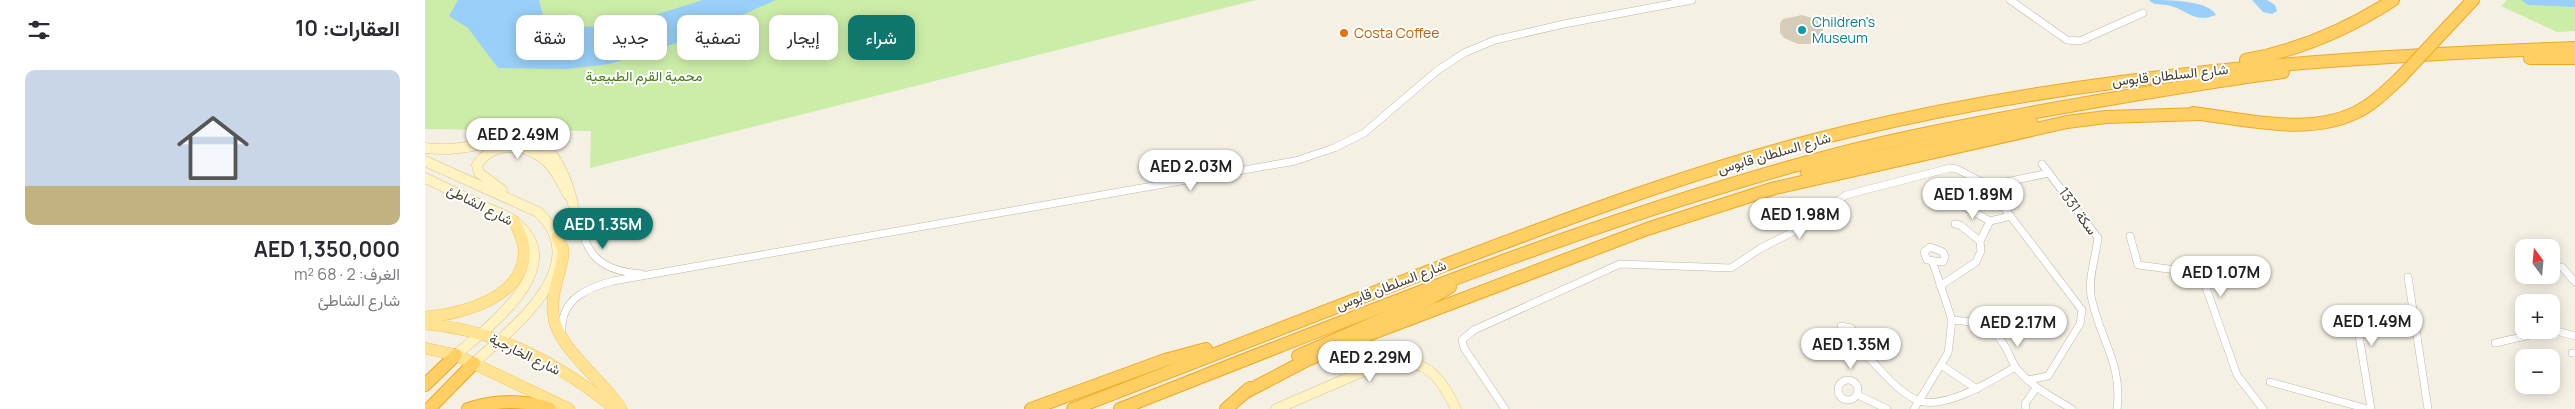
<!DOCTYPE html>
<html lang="ar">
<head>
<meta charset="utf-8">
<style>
  body { margin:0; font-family:Manrope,Vazirmatn,sans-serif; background:#f7f7f7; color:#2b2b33; direction:rtl; height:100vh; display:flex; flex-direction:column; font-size:19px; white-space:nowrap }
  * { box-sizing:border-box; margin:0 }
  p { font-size:16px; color:#7c7c81 }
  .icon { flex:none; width:28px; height:28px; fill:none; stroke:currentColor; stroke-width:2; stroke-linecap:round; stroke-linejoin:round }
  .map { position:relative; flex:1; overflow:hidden; direction:ltr }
  .sheet { display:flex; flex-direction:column; background:#fff; width:425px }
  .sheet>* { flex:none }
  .guide { position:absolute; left:15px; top:15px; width:475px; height:45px; direction:rtl; display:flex; gap:10px }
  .needle { width:32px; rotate:344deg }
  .controls { position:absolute; left:2090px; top:239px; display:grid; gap:10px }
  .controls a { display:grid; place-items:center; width:45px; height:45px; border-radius:10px; background:#fff; box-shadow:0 2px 12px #0003; font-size:25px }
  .price { position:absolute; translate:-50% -42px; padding:0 11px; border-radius:18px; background:#fff; color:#222; font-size:16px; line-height:32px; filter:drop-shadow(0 1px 2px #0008) }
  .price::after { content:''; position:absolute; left:50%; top:30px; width:15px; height:11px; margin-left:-8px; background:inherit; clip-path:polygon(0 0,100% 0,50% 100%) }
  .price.selected { background:#0f766e; color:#fff }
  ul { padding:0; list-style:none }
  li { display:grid; align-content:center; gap:10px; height:265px; padding:0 25px }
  li span { display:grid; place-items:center; height:155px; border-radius:10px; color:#555 }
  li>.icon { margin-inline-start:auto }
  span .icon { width:90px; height:90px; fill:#fffc; stroke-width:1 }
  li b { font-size:21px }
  h2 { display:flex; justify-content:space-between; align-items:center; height:60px; padding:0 25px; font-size:21px }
  .pill { padding:0 18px; border-radius:10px; background:#fff; box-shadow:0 2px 12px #0003; font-size:18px; line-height:45px }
  .pill.selected { background:#0f766e; color:#fff }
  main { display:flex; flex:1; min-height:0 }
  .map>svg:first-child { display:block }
  .green { fill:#cceda8 }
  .water { fill:#99cff8 }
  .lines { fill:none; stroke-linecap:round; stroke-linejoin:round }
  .river { fill:#99cff8; fill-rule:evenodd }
  .building { fill:#d7ccb8 }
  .street-casing { stroke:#c0b8a6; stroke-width:8 }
  .secondary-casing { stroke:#d9c78e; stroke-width:11 }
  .primary-casing { stroke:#f0c656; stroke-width:12 }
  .highway-casing { stroke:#eea924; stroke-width:14 }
  .street { stroke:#fff; stroke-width:7 }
  .secondary { stroke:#fff2c3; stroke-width:10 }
  .primary { stroke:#ffe392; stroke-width:11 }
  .highway { stroke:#ffcf64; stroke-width:12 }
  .highway-bridge-casing { stroke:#eea924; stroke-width:14; stroke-linecap:butt }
  .highway-bridge { stroke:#ffcf64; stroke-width:12 }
  .culture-dot { fill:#0f9aa8; stroke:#fff; stroke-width:2 }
  .food-dot { fill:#e8710a; stroke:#fff; stroke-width:2 }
  .labels { text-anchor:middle; stroke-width:4; stroke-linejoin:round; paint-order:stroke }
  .culture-label { font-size:14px; fill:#0d838f; stroke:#fff; text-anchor:start }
  .food-label { font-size:14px; fill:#c56008; stroke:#fff; text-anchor:start }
  .street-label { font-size:14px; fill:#474033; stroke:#fff }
  .park-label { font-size:14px; fill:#427f20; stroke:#fff }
</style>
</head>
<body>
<main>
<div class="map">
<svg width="2150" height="409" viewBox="0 0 2150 409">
  <rect width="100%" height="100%" fill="#f4f0e4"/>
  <g class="green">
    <polygon points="0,0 831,0 165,168 166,131 0,129"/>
    <polygon points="2082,0 2150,0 2150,31 2132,32 2076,6"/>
  </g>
  <g class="water">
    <polygon points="33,0 114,0 119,19 138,26 171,27 220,18 278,0 351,0 258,41 185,64 142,69 73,68 43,28 24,16"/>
    <path d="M1724 0C1743 0 1783 0 1791 15 1768 24 1762 9 1742 5 1734 4 1730 6 1724 0Z"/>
    <polygon points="1827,0 1842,0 1850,5 1852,11 1847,14 1838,12"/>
  </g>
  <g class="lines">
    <polygon class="river" points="2096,0 2150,0 2150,7 2103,5"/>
  </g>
  <polygon class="building" points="1377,15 1390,19 1398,27 1398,37 1395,41 1389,44 1373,44 1359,38 1355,33 1355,23 1358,19"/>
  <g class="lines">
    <g class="street-casing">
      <g id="street">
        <polyline points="1585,0 1642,40 1655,41 1718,13"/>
        <path d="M1617 164 1673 238C1671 256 1663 278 1666 296 1674 338 1698 363 1692 409"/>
        <polyline points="1576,183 1624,173"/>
        <polyline points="1529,201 1565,221"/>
        <path d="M148 204C162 249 165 270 217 274"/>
        <polyline points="1530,224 1535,225 1555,241"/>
        <polyline points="1705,236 1713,265 1759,271 1778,279 1812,375 1838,409"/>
        <polygon points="1505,247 1518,252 1520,257 1518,262 1502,260 1499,252"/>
        <polyline points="2137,267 2150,282"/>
        <polyline points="1983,277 2003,409"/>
        <polyline points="1515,286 1551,262 1556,251 1555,241 1565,221 1586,216"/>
        <path d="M1527 320C1553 322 1567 323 1581 348 1585 355 1587 363 1592 369 1607 387 1627 397 1647 409"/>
        <polygon points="1416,326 1426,328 1439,345 1444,358 1416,339"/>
        <path d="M137 330C136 299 162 288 188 281L870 161 909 148 939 133 1013 70 1039 53 1070 40 1139 24 1267 0"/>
        <polyline points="2070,343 2128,330 2150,336"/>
        <polyline points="2147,353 2150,353"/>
        <path d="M1444 358C1459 373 1474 393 1494 401 1522 409 1566 381 1590 367"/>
        <polyline points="1516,365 1552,389"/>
        <circle cx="1423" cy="390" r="10"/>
        <polyline points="1845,382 1943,409"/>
        <polyline points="1433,395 1462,409"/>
        <polyline points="1080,409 1039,348 1037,340 1049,330 1195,264 1306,268 1336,248 1366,233 1421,195 1525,168 1532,169 1561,184 1657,310 1655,324 1623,376 1603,380"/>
        <polyline points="1489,409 1523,353 1527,320 1508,263"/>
        <polyline points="1601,409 1600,404 1611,388"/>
        <polyline points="1946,409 1932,323 1940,320 1953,321 1958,316 1992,325"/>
      </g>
    </g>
    <g class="secondary-casing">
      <g id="secondary">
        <path d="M0 148C72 158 121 95 148 204"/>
        <path d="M0 161 113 212C171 266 86 329 49 363"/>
        <path d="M0 178C21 188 41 198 62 208 70 212 82 215 89 221 147 266 64 326 31 355"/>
        <path d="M77 190 54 173 52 165C69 139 105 143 125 165 133 174 138 185 143 195"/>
        <path d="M851 409 962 361C1001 359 1015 375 1031 409"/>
      </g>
    </g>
    <g class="primary-casing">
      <g id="primary">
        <path d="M132 237 138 249V256C135 275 126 294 128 313 131 348 178 379 196 409"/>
        <path d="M0 317C37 314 100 298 99 250 99 240 93 230 89 221"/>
        <path d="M0 324C72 329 135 364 190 409"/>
        <polyline points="0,348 31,355 144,409"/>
      </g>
    </g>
    <g class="highway-casing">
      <g id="highway">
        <polyline points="2016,34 2048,0"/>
        <polyline points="2105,58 2150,58"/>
        <path d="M1821 60C1875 50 1922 30 1968 0"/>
        <path d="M1768 113C1819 119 1881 136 1930 113 1947 105 1961 91 1975 78"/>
        <polyline points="1382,172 1606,122"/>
        <polyline points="873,356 1006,298 1025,287"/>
        <polyline points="0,385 31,355"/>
        <polyline points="819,393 882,360 948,333 1222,229 1350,188 1642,122 1681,117 1775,114"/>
        <polyline points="4,409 49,363"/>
        <path d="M43 409C71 400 97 399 125 409"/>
        <polyline points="606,409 740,360 781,349"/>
        <path d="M648 409C772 360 896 312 1020 265 1151 215 1284 165 1421 132 1660 74 1905 57 2150 48"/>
        <path d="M695 409C924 319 1153 225 1390 160 1461 140 1533 127 1605 113 1689 98 1773 83 1858 72"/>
        <polyline points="801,409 825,388"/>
      </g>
    </g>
    <use href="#street" class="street"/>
    <use href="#secondary" class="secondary"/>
    <use href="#primary" class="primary"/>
    <use href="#highway" class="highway"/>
    <g class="highway-bridge-casing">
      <polyline id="highway-bridge" points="1975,78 2016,34"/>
    </g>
    <use href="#highway-bridge" class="highway-bridge"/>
  </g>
  <circle class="culture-dot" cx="1377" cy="30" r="5"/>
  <circle class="food-dot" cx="919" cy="33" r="5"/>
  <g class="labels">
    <g class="culture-label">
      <text x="1387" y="27">Children's<tspan x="1387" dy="16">Museum</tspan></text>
    </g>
    <g class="food-label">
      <text x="929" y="38">Costa Coffee</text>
    </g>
    <g class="street-label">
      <text transform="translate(1745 75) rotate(-6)" y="5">شارع السلطان قابوس</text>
      <text transform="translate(1349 153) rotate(-16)" y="5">شارع السلطان قابوس</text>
      <text transform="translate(55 205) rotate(27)" y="5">شارع الشاطئ</text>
      <text transform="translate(1653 211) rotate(54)" y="5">سكة 1331</text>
      <text transform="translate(966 285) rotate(-21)" y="5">شارع السلطان قابوس</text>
      <text transform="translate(100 354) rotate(26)" y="5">شارع الخارجية</text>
    </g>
    <g class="park-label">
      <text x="219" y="81">محمية القرم الطبيعية</text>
    </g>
  </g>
</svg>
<div class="controls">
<a><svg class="needle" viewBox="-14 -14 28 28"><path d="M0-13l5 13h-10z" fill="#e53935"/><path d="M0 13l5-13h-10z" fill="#7c7c81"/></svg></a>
<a>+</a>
<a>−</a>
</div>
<b class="price" style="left:93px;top:160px">AED 2.49M</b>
<b class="price" style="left:766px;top:192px">AED 2.03M</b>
<b class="price" style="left:1548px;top:220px">AED 1.89M</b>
<b class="price" style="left:1375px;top:240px">AED 1.98M</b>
<b class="price selected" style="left:178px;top:250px">AED 1.35M</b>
<b class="price" style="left:1796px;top:298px">AED 1.07M</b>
<b class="price" style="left:1947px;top:347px">AED 1.49M</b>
<b class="price" style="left:1593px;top:348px">AED 2.17M</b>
<b class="price" style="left:1426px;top:370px">AED 1.35M</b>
<b class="price" style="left:945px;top:383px">AED 2.29M</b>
<div class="guide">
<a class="pill selected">شراء</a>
<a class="pill">إيجار</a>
<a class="pill">تصفية</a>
<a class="pill">جديد</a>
<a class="pill">شقة</a>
</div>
</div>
<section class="sheet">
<h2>العقارات: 10<svg class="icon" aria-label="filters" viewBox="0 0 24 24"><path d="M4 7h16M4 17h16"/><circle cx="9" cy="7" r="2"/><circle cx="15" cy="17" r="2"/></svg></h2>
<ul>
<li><span style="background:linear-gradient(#c9d6e8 75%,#c2b280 0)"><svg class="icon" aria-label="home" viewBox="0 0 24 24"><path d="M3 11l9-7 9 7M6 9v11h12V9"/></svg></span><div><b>AED 1,350,000</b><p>الغرف: 2 · 68 m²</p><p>شارع الشاطئ</p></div></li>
</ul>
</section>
</main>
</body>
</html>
